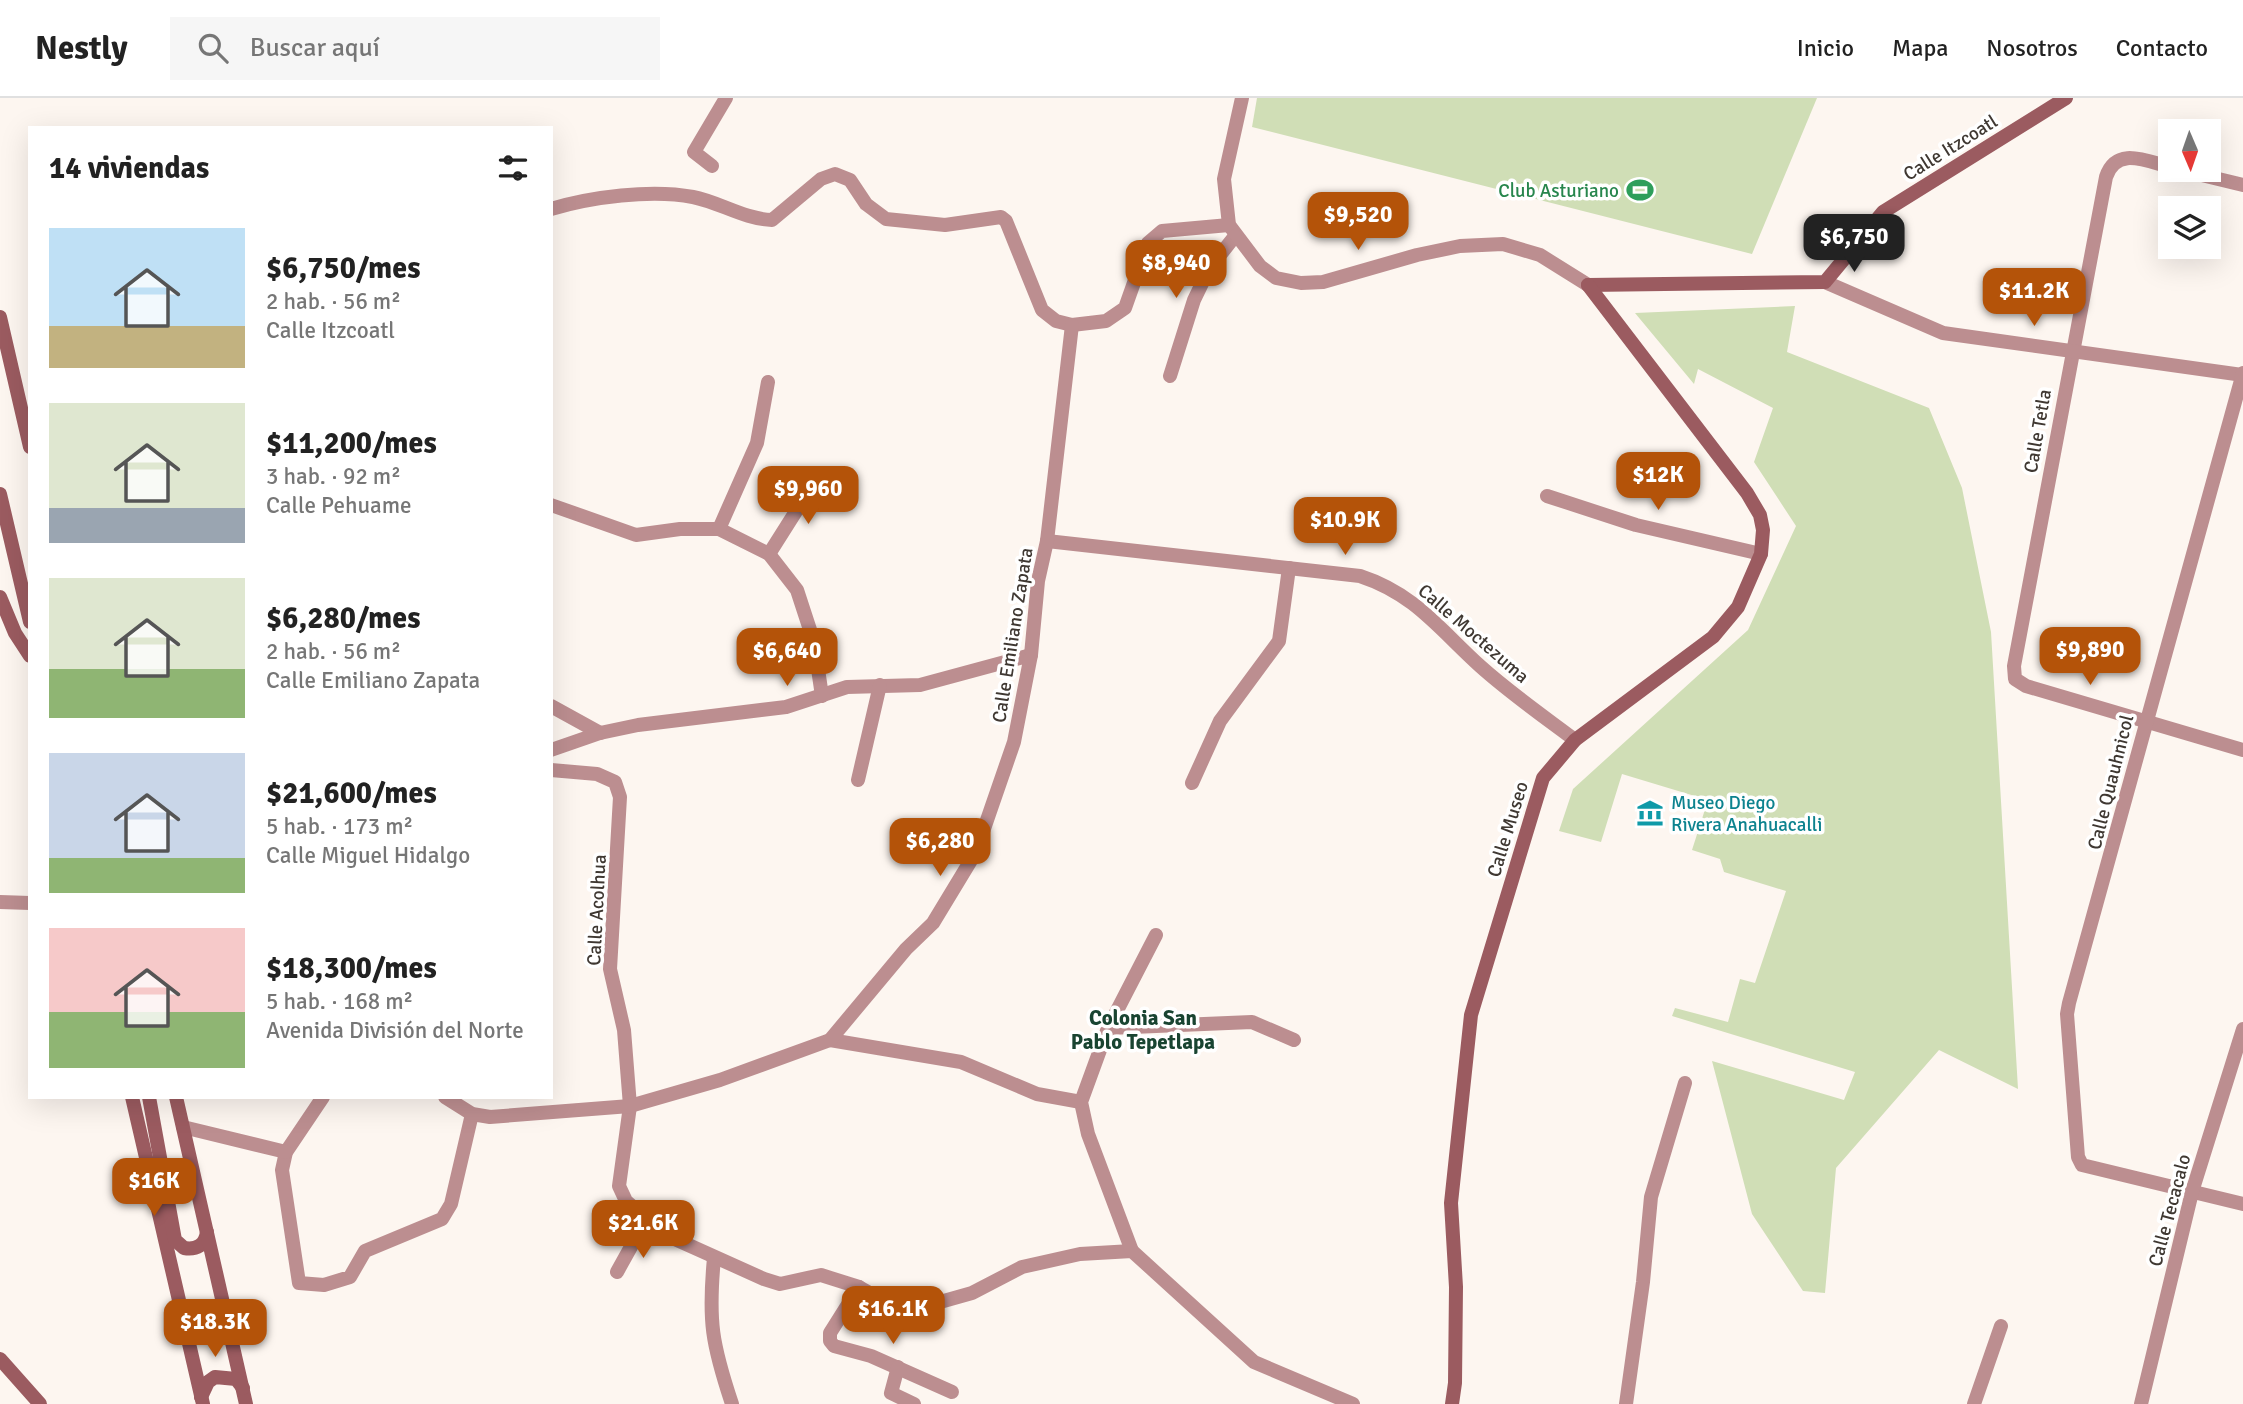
<!DOCTYPE html>
<html lang="es">
<head>
<meta charset="utf-8">
<style>
  body { margin:0; font-family:Signika,sans-serif; background:#f6f6f6; color:#222; height:100vh; display:flex; flex-direction:column; font-size:26px; white-space:nowrap }
  * { box-sizing:border-box; margin:0 }
  p { font-size:23px; color:#767676 }
  .icon { flex:none; width:38px; height:38px; fill:none; stroke:currentColor; stroke-width:2; stroke-linecap:round; stroke-linejoin:round }
  .map { position:relative; flex:1; overflow:hidden }
  .side { position:absolute; left:28px; top:28px; width:525px; height:973px; display:flex; flex-direction:column; background:#fff; border-radius:0px; box-shadow:0 7px 28px #0002 }
  .side>* { flex:none }
  .needle { width:46px; rotate:178deg }
  .fabs { position:absolute; left:2158px; top:21px; display:grid; gap:14px }
  .fabs a { display:grid; place-items:center; width:63px; height:63px; border-radius:0px; background:#fff; box-shadow:0 7px 28px #0002; font-size:35px }
  .price { position:absolute; translate:-50% -60px; padding:0 16px; border-radius:14px; background:#b45309; color:#fff; font-size:23px; line-height:46px; filter:drop-shadow(0 2px 4px #0008) }
  .price::after { content:''; position:absolute; left:50%; top:42px; width:21px; height:16px; margin-left:-10px; background:inherit; clip-path:polygon(0 0,100% 0,50% 100%) }
  .price.on { background:#222; color:#fff }
  ul { padding:0; list-style:none }
  li { display:flex; align-items:center; gap:21px; height:175px; padding:0 21px }
  li span { display:grid; place-items:center; flex:none; width:196px; height:140px; border-radius:0px; color:#555 }
  li>.icon { margin-inline-start:auto }
  span .icon { width:84px; height:84px; fill:#fffc; stroke-width:1 }
  li b { font-size:30px }
  h2 { display:flex; justify-content:space-between; align-items:center; height:84px; padding:0 21px; font-size:30px }
  header { display:flex; align-items:center; gap:42px; box-sizing:border-box; height:98px; padding:0 35px; background:#fff; border-bottom:2px solid #e0e0e0 }
  header strong { font-size:33px }
  nav { display:flex; gap:38px; margin-inline-start:auto; font-size:24px }
  .search { width:490px; height:63px; background:#f6f6f6; display:flex; align-items:center; gap:18px; box-sizing:border-box; padding:0 24px; border-radius:0px; color:#767676; font-size:26px }
  .map>svg:first-child { display:block }
  .green { fill:#d0deb6 }
  .lines { fill:none; stroke-linecap:round; stroke-linejoin:round }
  .street { stroke:#bc8e90; stroke-width:14 }
  .secondary { stroke:#9b5b60; stroke-width:14 }
  .labels { text-anchor:middle; stroke-width:7; stroke-linejoin:round; paint-order:stroke }
  .street-label { font-size:19px; fill:#3f3832; stroke:#fff }
  .leisure-label { font-size:19px; fill:#27864d; stroke:#fff; text-anchor:end }
  .culture-label { font-size:19px; fill:#0d838f; stroke:#fff; text-anchor:start }
  .neighbourhood-label { font-size:21px; font-weight:bold; fill:#194431; stroke:#fff }
</style>
</head>
<body>
<header>
<strong>Nestly</strong>
<div class="search"><svg class="icon" aria-label="search" viewBox="0 0 24 24"><circle cx="10" cy="10" r="6"/><path d="M15 15l6 6"/></svg>Buscar aquí</div>
<nav><a>Inicio</a><a>Mapa</a><a>Nosotros</a><a>Contacto</a></nav>
</header>
<div class="map">
<svg width="2243" height="1306" viewBox="0 0 2243 1306">
  <rect width="100%" height="100%" fill="#fdf6f0"/>
  <g class="green">
    <polygon points="1257,0 1817,0 1752,156 1252,29"/>
    <polygon points="1795,208 1787,254 1929,310 1962,390 1991,534 2018,991 1939,952 1836,1070 1825,1195 1803,1193 1752,1116 1712,963 1844,1002 1855,974 1672,918 1675,910 1728,924 1740,881 1755,885 1786,793 1724,774 1720,761 1692,752 1708,702 1622,676 1601,744 1559,733 1573,691 1748,532 1796,428 1754,364 1773,310 1698,271 1694,286 1635,215"/>
  </g>
  <g class="lines">
    <g class="street">
      <polyline points="1242,0 1224,81 1229,127 1260,168 1276,180 1301,185 1323,184 1417,157 1460,148 1503,146 1540,157 1588,187"/>
      <polyline points="712,68 694,54 726,0"/>
      <path d="M2170 69C2146 63 2116 48 2106 79L2014 568 2015 581 2026 588 2243 652"/>
      <polyline points="2181,72 2243,87"/>
      <path d="M551 111C591 99 651 91 693 99 719 104 744 121 772 122L821 81 835 76 850 82 866 106 886 121 945 127 1001 119 1006 123 1042 212 1056 223 1072 227 1106 223 1125 210 1148 145 1162 133 1229 127"/>
      <polyline points="1825,184 1943,235 2243,277"/>
      <polyline points="2243,275 2069,905 2067,916 2078,1059 2082,1067 2243,1106"/>
      <polyline points="1170,278 1194,202 1209,171 1235,138"/>
      <polyline points="1547,398 1636,427 1761,456"/>
      <polyline points="551,407 636,437 680,431 719,431 769,456 797,492 814,544 822,598"/>
      <polyline points="719,431 757,345 768,284"/>
      <path d="M1047 443 1360 478C1415 496 1439 531 1480 568 1510 595 1543 618 1575 642"/>
      <polyline points="769,456 800,407 822,380"/>
      <polyline points="551,608 600,635"/>
      <polyline points="551,652 600,635 638,627 786,609 847,589 920,587 1031,557"/>
      <polyline points="551,672 597,676 615,684 620,699 610,871 624,932 630,1008 619,1088 626,1103 666,1137 764,1181 780,1186 821,1177 859,1189 891,1207 905,1209 933,1206 972,1195 1022,1169 1080,1156 1132,1153 1254,1264 1353,1306"/>
      <polyline points="858,682 880,587"/>
      <polyline points="1192,685 1220,623 1279,543 1289,470"/>
      <polyline points="0,804 30,805"/>
      <polyline points="1108,930 1252,924 1294,942"/>
      <polyline points="830,942 961,964 1037,996 1081,1004"/>
      <polyline points="323,999 286,1054 282,1072 299,1185 324,1187 350,1179 365,1153 442,1121 451,1106 472,1016"/>
      <polyline points="445,999 472,1016 490,1019 630,1008 720,982 830,942 906,851 933,825 976,754 1014,644 1031,557 1038,483 1047,443 1072,227"/>
      <polyline points="183,1029 286,1054"/>
      <polyline points="1132,1153 1088,1036 1081,1004 1108,930 1156,837"/>
      <path d="M714 1160C708 1223 712 1246 732 1306"/>
      <polyline points="617,1174 647,1120"/>
      <polyline points="859,1189 830,1235 830,1243 834,1248 871,1258 952,1294"/>
      <polyline points="898,1269 891,1295 914,1306"/>
      <polyline points="1626,1306 1643,1184 1651,1099 1685,985"/>
      <polyline points="1974,1306 2001,1228"/>
      <polyline points="2141,1306 2192,1094 2243,931"/>
    </g>
    <g class="secondary">
      <polyline points="1588,187 1825,184 1883,114 2066,0"/>
      <polyline points="0,219 30,349"/>
      <polyline points="0,396 30,524"/>
      <polyline points="0,499 15,535 30,558"/>
      <polyline points="132,999 203,1306"/>
      <path d="M149 999 175 1142 184 1150C197 1152 205 1147 207 1134"/>
      <polyline points="176,999 246,1306"/>
      <polyline points="0,1261 40,1306"/>
      <polyline points="201,1299 208,1284 215,1279 236,1281 243,1290"/>
      <polyline points="1452,1306 1455,1285 1456,1189 1451,1105 1471,917 1543,680 1575,642 1713,539 1738,509 1761,456 1763,432 1760,417 1747,395 1588,187"/>
    </g>
  </g>
  <defs>
    <g id="stadium-bare" transform="scale(2.1)"><path d="M0-5a6.5 5 0 1 0 0 10a6.5 5 0 1 0 0-10ZM-3.5-1.8h7v3.6h-7Z" fill="#2e9e5b" stroke="#fff" stroke-width="2.5" paint-order="stroke"/></g>
    <g id="museum-bare" transform="scale(2.1)"><path d="M0-6L6-3V-2H-6V-3ZM-5-1h2V3h-2ZM-1-1h2V3h-2ZM3-1h2V3H3ZM-6 4H6V6H-6Z" fill="#0f9aa8" stroke="#fff" stroke-width="2.5" paint-order="stroke"/></g>
  </defs>
  <g fill-rule="evenodd">
    <use href="#stadium-bare" x="1640" y="92"/>
    <use href="#museum-bare" x="1650" y="715"/>
  </g>
  <g class="labels">
    <g class="street-label">
      <text transform="translate(1950 49) rotate(-32)" y="7">Calle Itzcoatl</text>
      <text transform="translate(2037 333) rotate(-80)" y="7">Calle Tetla</text>
      <text transform="translate(1474 535) rotate(41)" y="7">Calle Moctezuma</text>
      <text transform="translate(1012 537) rotate(-81)" y="7">Calle Emiliano Zapata</text>
      <text transform="translate(2110 684) rotate(-76)" y="7">Calle Quauhnicol</text>
      <text transform="translate(1507 731) rotate(-73)" y="7">Calle Museo</text>
      <text transform="translate(596 812) rotate(-87)" y="7">Calle Acolhua</text>
      <text transform="translate(2169 1112) rotate(-75)" y="7">Calle Tecacalo</text>
    </g>
    <g class="leisure-label">
      <text x="1619" y="99">Club Asturiano</text>
    </g>
    <g class="culture-label">
      <text x="1671" y="711">Museo Diego<tspan x="1671" dy="22">Rivera Anahuacalli</tspan></text>
    </g>
    <g class="neighbourhood-label">
      <text x="1143" y="927">Colonia San<tspan x="1143" dy="24">Pablo Tepetlapa</tspan></text>
    </g>
  </g>
</svg>
<div class="fabs">
<a><svg class="needle" viewBox="-14 -14 28 28"><path d="M0-13l5 13h-10z" fill="#e53935"/><path d="M0 13l5-13h-10z" fill="#767676"/></svg></a>
<a><svg class="icon" aria-label="layers" viewBox="0 0 24 24"><path d="M12 4l9 5-9 5-9-5zM3 14l9 5 9-5"/></svg></a>
</div>
<b class="price" style="left:1358px;top:154px">$9,520</b>
<b class="price on" style="left:1854px;top:176px">$6,750</b>
<b class="price" style="left:1176px;top:202px">$8,940</b>
<b class="price" style="left:2034px;top:230px">$11.2K</b>
<b class="price" style="left:1658px;top:414px">$12K</b>
<b class="price" style="left:808px;top:428px">$9,960</b>
<b class="price" style="left:1345px;top:459px">$10.9K</b>
<b class="price" style="left:2090px;top:589px">$9,890</b>
<b class="price" style="left:787px;top:590px">$6,640</b>
<b class="price" style="left:940px;top:780px">$6,280</b>
<b class="price" style="left:154px;top:1120px">$16K</b>
<b class="price" style="left:643px;top:1162px">$21.6K</b>
<b class="price" style="left:893px;top:1248px">$16.1K</b>
<b class="price" style="left:215px;top:1261px">$18.3K</b>
<section class="side">
<h2>14 viviendas<svg class="icon" aria-label="filters" viewBox="0 0 24 24"><path d="M4 7h16M4 17h16"/><circle cx="9" cy="7" r="2"/><circle cx="15" cy="17" r="2"/></svg></h2>
<ul>
<li><span style="background:linear-gradient(#bfe0f5 70%,#c2b280 0)"><svg class="icon" aria-label="home" viewBox="0 0 24 24"><path d="M3 11l9-7 9 7M6 9v11h12V9"/></svg></span><div><b>$6,750/mes</b><p>2 hab. · 56 m²</p><p>Calle Itzcoatl</p></div></li>
<li><span style="background:linear-gradient(#dfe7d0 75%,#9aa5b1 0)"><svg class="icon" aria-label="home" viewBox="0 0 24 24"><path d="M3 11l9-7 9 7M6 9v11h12V9"/></svg></span><div><b>$11,200/mes</b><p>3 hab. · 92 m²</p><p>Calle Pehuame</p></div></li>
<li><span style="background:linear-gradient(#dfe7d0 65%,#8fb573 0)"><svg class="icon" aria-label="home" viewBox="0 0 24 24"><path d="M3 11l9-7 9 7M6 9v11h12V9"/></svg></span><div><b>$6,280/mes</b><p>2 hab. · 56 m²</p><p>Calle Emiliano Zapata</p></div></li>
<li><span style="background:linear-gradient(#c9d6e8 75%,#8fb573 0)"><svg class="icon" aria-label="home" viewBox="0 0 24 24"><path d="M3 11l9-7 9 7M6 9v11h12V9"/></svg></span><div><b>$21,600/mes</b><p>5 hab. · 173 m²</p><p>Calle Miguel Hidalgo</p></div></li>
<li><span style="background:linear-gradient(#f6c9c9 60%,#8fb573 0)"><svg class="icon" aria-label="home" viewBox="0 0 24 24"><path d="M3 11l9-7 9 7M6 9v11h12V9"/></svg></span><div><b>$18,300/mes</b><p>5 hab. · 168 m²</p><p>Avenida División del Norte</p></div></li>
</ul>
</section>
</div>
</body>
</html>
